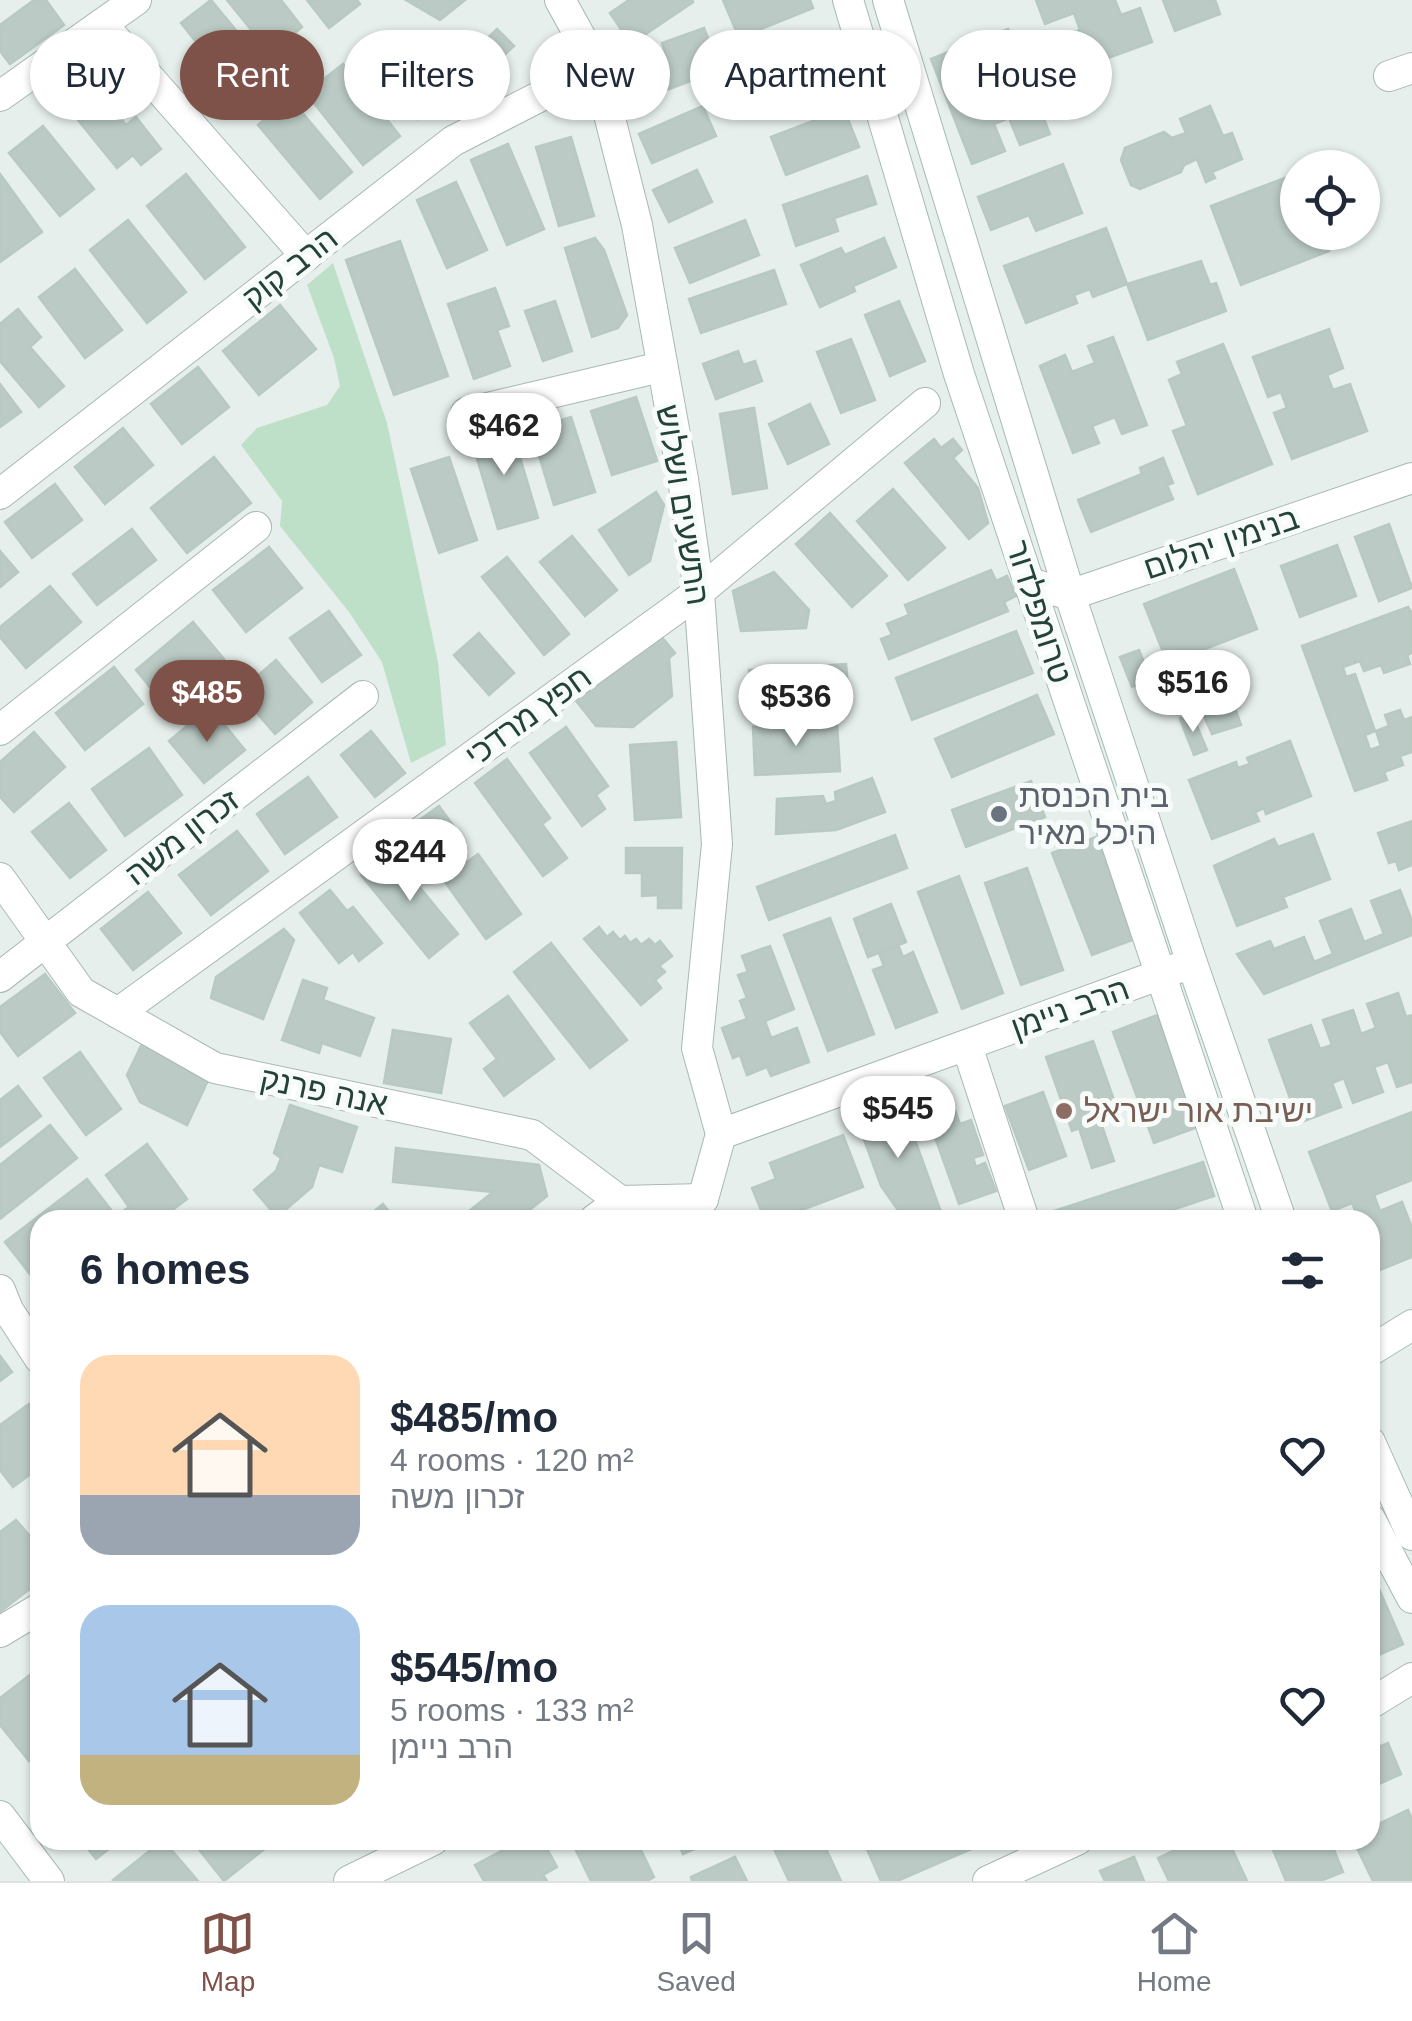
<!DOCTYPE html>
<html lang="en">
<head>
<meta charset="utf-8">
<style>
  body { margin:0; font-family:Helvetica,"Noto Sans Hebrew",sans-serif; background:#f6f6f7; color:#1f2937; height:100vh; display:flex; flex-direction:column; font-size:38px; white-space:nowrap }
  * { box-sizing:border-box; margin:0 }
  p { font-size:32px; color:#747a83 }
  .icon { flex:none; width:55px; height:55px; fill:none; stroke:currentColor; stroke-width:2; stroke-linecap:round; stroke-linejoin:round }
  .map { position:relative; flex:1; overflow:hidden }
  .side { position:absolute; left:30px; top:1210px; width:1350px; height:640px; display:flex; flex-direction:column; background:#fff; border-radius:30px; box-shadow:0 2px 8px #0004 }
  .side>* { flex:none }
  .hud { position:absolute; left:30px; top:30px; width:1352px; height:90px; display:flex; gap:20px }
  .buttons { position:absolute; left:1280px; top:150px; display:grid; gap:20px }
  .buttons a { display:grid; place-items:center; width:100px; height:100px; border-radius:50%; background:#fff; box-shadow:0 2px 8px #0004; font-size:50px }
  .price { position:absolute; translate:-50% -85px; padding:0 22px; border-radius:35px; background:#fff; color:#222; font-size:32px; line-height:65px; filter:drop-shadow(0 2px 5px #0008) }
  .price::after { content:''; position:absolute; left:50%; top:60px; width:30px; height:22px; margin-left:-15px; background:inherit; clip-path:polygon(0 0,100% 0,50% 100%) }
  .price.active { background:#7f5249; color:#fff }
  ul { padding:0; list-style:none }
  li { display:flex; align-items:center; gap:30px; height:250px; padding:0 50px }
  li span { display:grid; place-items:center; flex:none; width:280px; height:200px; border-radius:30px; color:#555 }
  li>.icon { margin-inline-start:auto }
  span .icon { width:120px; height:120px; fill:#fffc; stroke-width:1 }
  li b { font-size:42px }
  h2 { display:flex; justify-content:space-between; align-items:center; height:120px; padding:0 50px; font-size:42px }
  .chip { padding:0 35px; border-radius:45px; background:#fff; box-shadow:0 2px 8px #0004; font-size:35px; line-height:90px }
  .chip.active { background:#7f5249; color:#fff }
  .dock { display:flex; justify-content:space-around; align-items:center; height:140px; border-top:2px solid #e0e1e3; background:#fff; font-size:28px; color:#747a83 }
  .dock a { display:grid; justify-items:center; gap:5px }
  .dock .active { color:#7f5249 }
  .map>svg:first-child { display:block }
  .green { fill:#bfe0c8 }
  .building { fill:#bbcac4; stroke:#b8c9c2; stroke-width:2.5 }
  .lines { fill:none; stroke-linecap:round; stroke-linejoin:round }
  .street-casing { stroke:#a8b8b2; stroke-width:32 }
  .secondary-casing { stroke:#a4bbb3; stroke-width:32 }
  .street { stroke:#fff; stroke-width:30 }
  .secondary { stroke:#fff; stroke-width:30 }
  .worship-dot { fill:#6b7280; stroke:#f7fbf9; stroke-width:4 }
  .education-dot { fill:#8d6e63; stroke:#f7fbf9; stroke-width:4 }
  .labels { text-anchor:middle; stroke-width:10; stroke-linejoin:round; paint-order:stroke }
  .street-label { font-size:32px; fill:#24423a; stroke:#f7fbf9 }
  .worship-label { font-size:32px; fill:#5b616d; stroke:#f7fbf9; text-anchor:start }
  .education-label { font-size:32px; fill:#785e54; stroke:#f7fbf9; text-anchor:start }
</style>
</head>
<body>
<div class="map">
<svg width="1412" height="1881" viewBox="0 0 1412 1881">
  <rect width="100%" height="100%" fill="#e6efeb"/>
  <polygon class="green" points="333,263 387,423 438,662 446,745 411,763 382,662 349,612 280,526 282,501 241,445 257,428 327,405 340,386 334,358 307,285"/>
  <g class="building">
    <polygon points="34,0 46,0 64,25 10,64 0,51 0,25"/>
    <polygon points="211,0 267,68 236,92 181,23"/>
    <polygon points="227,0 281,0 302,27 270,53"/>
    <polygon points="307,0 357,0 360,4 329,28"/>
    <polygon points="406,0 465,0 440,20"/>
    <polygon points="629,0 692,0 693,2 631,44 610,13"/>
    <polygon points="723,0 810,0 813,8 739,38"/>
    <polygon points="1036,0 1115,0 1121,15 1140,8 1152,42 1067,73 1055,39 1080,30 1074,13 1045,24"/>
    <polygon points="1163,0 1215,0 1220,14 1175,31"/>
    <polygon points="704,28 720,70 640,100 630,74 667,59 662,43"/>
    <polygon points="497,29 514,46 486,72 479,65 463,79 445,60 461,46 470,55"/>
    <polygon points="1008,29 1050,134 1020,145 1009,118 994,124 1005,151 972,164 931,59 963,46 973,70 988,64 979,40"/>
    <polygon points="821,41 838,84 774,109 757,67"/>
    <polygon points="402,43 448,93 418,119 373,69"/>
    <polygon points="343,64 400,136 363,165 306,93"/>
    <polygon points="96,87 126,125 136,117 161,149 141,165 133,155 117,168 69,109"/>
    <polygon points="290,98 352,172 320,199 258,125"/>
    <polygon points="703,106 716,136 652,163 639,134"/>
    <polygon points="1210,106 1223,136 1232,133 1242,159 1212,172 1215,178 1206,182 1197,159 1184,165 1181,172 1140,189 1131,185 1121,160 1125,148 1164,132 1172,138 1186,133 1180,119"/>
    <polygon points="844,109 859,147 786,175 771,137"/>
    <polygon points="43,126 94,189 60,216 9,153"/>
    <polygon points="571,137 594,216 559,226 536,147"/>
    <polygon points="508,144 544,229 507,245 471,160"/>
    <polygon points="1063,164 1082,213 1036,231 1029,215 991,230 978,197"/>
    <polygon points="697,170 712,202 669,222 653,190"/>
    <polygon points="1298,173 1298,232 1322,232 1329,251 1241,285 1211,206"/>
    <polygon points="0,174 42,232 0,262"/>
    <polygon points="186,174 245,247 205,279 147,206"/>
    <polygon points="867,176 876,204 834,218 838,231 796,246 783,205"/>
    <polygon points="456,182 487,250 447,268 417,200"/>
    <polygon points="128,220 186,292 147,323 90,250"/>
    <polygon points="745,220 759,255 690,283 675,248"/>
    <polygon points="1106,228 1127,284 1093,297 1090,289 1074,295 1077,303 1026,323 1004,266"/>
    <polygon points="595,238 604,250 627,315 618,328 592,337 565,248"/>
    <polygon points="884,238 896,267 853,286 855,291 820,307 801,265 841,248 845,255"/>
    <polygon points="400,241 448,376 394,395 346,260"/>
    <polygon points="1201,261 1210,285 1216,283 1226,311 1148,340 1127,284"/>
    <polygon points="75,269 122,330 85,358 39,297"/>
    <polygon points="774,270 786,304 701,333 689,299"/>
    <polygon points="495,288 509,326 497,330 510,366 474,379 448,304"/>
    <polygon points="555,301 572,351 543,361 525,311"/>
    <polygon points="899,301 925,361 890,376 865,315"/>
    <polygon points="280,305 316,349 259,395 223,351"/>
    <polygon points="18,309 41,337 30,347 64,386 39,407 0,361 0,324"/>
    <polygon points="1329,329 1343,368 1327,375 1333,390 1350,384 1367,431 1292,459 1274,413 1287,408 1281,392 1268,397 1253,357"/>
    <polygon points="1113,337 1147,425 1122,434 1115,417 1092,426 1099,443 1073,453 1040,366 1065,355 1072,372 1095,363 1088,346"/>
    <polygon points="851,339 875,400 841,413 817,352"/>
    <polygon points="1223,344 1272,464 1198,494 1173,431 1187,426 1169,380 1182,374 1177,362"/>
    <polygon points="738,351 743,365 755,361 762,381 716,399 703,364"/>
    <polygon points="198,367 229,407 182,444 151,404"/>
    <polygon points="0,384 21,412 0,427"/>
    <polygon points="636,397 657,461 612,475 591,411"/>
    <polygon points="810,404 829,444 788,464 769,424"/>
    <polygon points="754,408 767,488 733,494 720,414"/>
    <polygon points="571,417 595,492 554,505 531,429"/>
    <polygon points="511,427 538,518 498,529 471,438"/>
    <polygon points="123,428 153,465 105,504 75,467"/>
    <polygon points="934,439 941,448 953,439 962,450 953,458 978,488 988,523 969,539 905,463"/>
    <polygon points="214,457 251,503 187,553 151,508"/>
    <polygon points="449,457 477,540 439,553 411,469"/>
    <polygon points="1163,458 1173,483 1167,485 1173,499 1091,532 1078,500 1142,474 1140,468"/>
    <polygon points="55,484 82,520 32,558 5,522"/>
    <polygon points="893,489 945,548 908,580 857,521"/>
    <polygon points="656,492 664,505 650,561 629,575 599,530"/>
    <polygon points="830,513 887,576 852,607 796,544"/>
    <polygon points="1389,524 1412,588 1379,601 1355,537"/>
    <polygon points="132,529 156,560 97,605 73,574"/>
    <polygon points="572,536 617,590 585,616 540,562"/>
    <polygon points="1337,545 1356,596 1300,617 1281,566"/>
    <polygon points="269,547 302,588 246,632 213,590"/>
    <polygon points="0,551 18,572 0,587"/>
    <polygon points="507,557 569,634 544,655 482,577"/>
    <polygon points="1234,569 1257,629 1176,660 1173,654 1165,657 1144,604"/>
    <polygon points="991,570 996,581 1007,576 1016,596 1004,602 1008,611 889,659 881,639 892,635 887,624 909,615 905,605"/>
    <polygon points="774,572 809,610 806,628 741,631 733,591"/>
    <polygon points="50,586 81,622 26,668 0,637 0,627"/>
    <polygon points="1408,607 1412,613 1412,653 1407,655 1410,664 1384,673 1381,665 1364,671 1360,661 1343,667 1346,677 1355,674 1375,731 1365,735 1370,750 1381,746 1376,731 1389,726 1385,715 1400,710 1404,720 1412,717 1412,752 1400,756 1403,765 1384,772 1387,780 1355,791 1302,646"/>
    <polygon points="329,611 361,655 322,682 290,638"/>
    <polygon points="193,622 224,659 166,707 136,670"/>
    <polygon points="1016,631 1033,673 912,720 896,678"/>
    <polygon points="479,633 514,673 489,695 454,655"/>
    <polygon points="660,635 675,653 669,658 672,696 633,727 596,726 577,702"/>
    <polygon points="1139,650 1151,680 1132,687 1120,657"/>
    <polygon points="276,660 312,702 275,734 239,692"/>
    <polygon points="846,664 849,698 752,705 749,670"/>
    <polygon points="114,667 143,704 85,750 56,713"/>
    <polygon points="1223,674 1241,725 1212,734 1193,691"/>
    <polygon points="1037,695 1054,734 952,777 935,739"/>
    <polygon points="210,707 245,750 204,783 169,741"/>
    <polygon points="1192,714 1207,750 1194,755 1180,719"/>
    <polygon points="837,723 840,771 755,775 753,727"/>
    <polygon points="566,727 608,786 596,795 605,809 582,826 530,753"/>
    <polygon points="371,731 405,773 375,797 341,755"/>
    <polygon points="34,732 65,767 14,812 0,797 0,762"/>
    <polygon points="1290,741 1311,796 1266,814 1264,808 1255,812 1259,821 1212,839 1189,780 1236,762 1238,768 1250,764 1247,758"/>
    <polygon points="676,742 681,817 635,820 630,745"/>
    <polygon points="149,748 182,795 125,836 92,789"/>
    <polygon points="507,759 550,818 542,824 567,858 543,876 475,783"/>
    <polygon points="308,777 337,817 285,854 257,814"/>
    <polygon points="872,778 885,812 836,830 776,834 777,799 823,796 826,804 836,801 835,792"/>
    <polygon points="1031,781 1045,817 966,847 952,810"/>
    <polygon points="69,803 106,850 70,878 32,832"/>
    <polygon points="439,806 465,842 453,850 463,865 478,854 521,914 486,939 407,829"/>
    <polygon points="1412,821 1412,865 1399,870 1396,861 1389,863 1378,833"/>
    <polygon points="237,831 268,871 211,915 179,875"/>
    <polygon points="1313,834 1330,879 1283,897 1287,907 1237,926 1214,866 1274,839 1278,847"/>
    <polygon points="895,835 907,868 769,920 757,887"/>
    <polygon points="1096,837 1135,939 1092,955 1052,853"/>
    <polygon points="626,848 682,848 681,908 658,908 658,895 642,896 642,873 626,873"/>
    <polygon points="390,851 458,934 429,958 361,875"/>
    <polygon points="1027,868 1063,970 1021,985 985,883"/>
    <polygon points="959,876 1003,993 962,1009 918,892"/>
    <polygon points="330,890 347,911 353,907 382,943 359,961 353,952 339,963 300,913"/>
    <polygon points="1400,890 1412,921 1412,935 1264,994 1237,954 1270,941 1274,949 1304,937 1314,962 1333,954 1320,921 1351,909 1364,942 1384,934 1371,901"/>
    <polygon points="148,892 181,933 133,970 101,929"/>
    <polygon points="891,904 906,942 868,957 854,919"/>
    <polygon points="830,918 874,1034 828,1051 784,935"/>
    <polygon points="599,927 607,937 613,932 620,940 625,936 630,943 636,939 641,945 649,939 655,945 660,941 672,956 659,966 665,972 655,980 661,988 641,1005 584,939"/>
    <polygon points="284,929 294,940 263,1019 211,998 216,977"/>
    <polygon points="551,943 627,1040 590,1068 514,972"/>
    <polygon points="898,945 903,957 913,952 937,1012 896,1028 873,970 884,966 879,953"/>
    <polygon points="770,946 794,1009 765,1021 771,1038 797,1028 809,1062 771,1076 767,1067 747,1075 740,1055 733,1058 722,1028 747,1019 740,1001 747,998 738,975 748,972 742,956"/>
    <polygon points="45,974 75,1013 18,1056 0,1032 0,1007"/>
    <polygon points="303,980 327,988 323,1000 374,1018 360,1056 322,1043 319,1053 282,1040"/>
    <polygon points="1398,993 1406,1017 1412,1015 1412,1082 1397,1087 1388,1062 1374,1067 1383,1092 1353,1103 1344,1078 1332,1083 1341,1107 1299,1123 1269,1040 1311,1025 1320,1049 1332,1045 1323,1020 1353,1010 1361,1034 1376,1028 1367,1004"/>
    <polygon points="508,996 554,1059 504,1096 484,1069 497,1059 470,1023"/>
    <polygon points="1157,1015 1198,1127 1154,1143 1113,1032"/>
    <polygon points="393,1030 451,1039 441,1093 384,1083"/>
    <polygon points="1093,1041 1119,1114 1072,1131 1046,1057"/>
    <polygon points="142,1044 210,1076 187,1125 140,1102 127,1075"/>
    <polygon points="80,1052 121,1109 86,1135 44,1078"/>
    <polygon points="18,1086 41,1116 0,1147 0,1100"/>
    <polygon points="948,1092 960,1124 971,1120 983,1155 973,1158 976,1167 985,1163 996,1191 959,1204 922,1101"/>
    <polygon points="1043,1092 1066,1156 1029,1170 1005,1106"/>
    <polygon points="900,1098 942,1215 927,1220 905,1220 881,1186 855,1115"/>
    <polygon points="290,1105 357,1127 342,1172 319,1165 312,1187 277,1217 254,1190 276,1171 281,1158 274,1153"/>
    <polygon points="1412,1112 1412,1180 1374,1195 1380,1211 1402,1202 1412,1228 1412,1257 1370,1274 1370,1220 1356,1220 1359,1219 1352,1203 1332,1211 1309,1152"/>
    <polygon points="1100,1120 1114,1161 1092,1168 1079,1128"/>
    <polygon points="50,1125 77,1158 0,1219 0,1165"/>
    <polygon points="843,1135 863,1187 775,1220 765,1220 752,1188 776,1179 770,1163"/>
    <polygon points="147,1144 187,1199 159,1220 129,1220 123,1211 129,1207 106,1175"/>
    <polygon points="396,1148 539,1165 547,1196 517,1220 458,1220 493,1192 393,1182"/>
    <polygon points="1203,1162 1214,1196 1142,1220 1054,1220 1051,1212"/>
    <polygon points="87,1179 115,1215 108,1220 40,1220 40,1273 33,1278 5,1242"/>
    <polygon points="383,1204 396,1220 363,1220"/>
    <polygon points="0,1356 12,1372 0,1381"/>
    <polygon points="29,1404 40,1418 40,1467 13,1487 0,1470 0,1425"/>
    <polygon points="16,1520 40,1548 40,1581 0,1612 0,1532"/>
    <polygon points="1379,1589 1403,1644 1370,1659 1370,1593"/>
    <polygon points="40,1667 40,1753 29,1761 0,1725 0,1698"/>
    <polygon points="1388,1743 1401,1774 1370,1788 1370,1751"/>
    <polygon points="1408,1810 1412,1819 1412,1881 1373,1881 1353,1840 1370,1840 1370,1828"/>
    <polygon points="81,1840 120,1840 96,1859"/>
    <polygon points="163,1840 198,1881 114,1881 113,1880"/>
    <polygon points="197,1840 270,1840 272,1843 224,1881 194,1843"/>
    <polygon points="522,1840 542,1840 557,1867 543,1875 547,1881 484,1881 475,1865"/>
    <polygon points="571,1840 636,1840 654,1877 647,1881 591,1881"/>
    <polygon points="677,1840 715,1840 683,1854"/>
    <polygon points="789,1840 822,1840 841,1881 789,1881 773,1847"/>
    <polygon points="863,1840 992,1840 897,1881 881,1881"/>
    <polygon points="1196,1840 1228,1840 1247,1881 1169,1881 1158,1858"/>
    <polygon points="1269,1840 1330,1840 1343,1872 1320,1881 1286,1881"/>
    <polygon points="735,1857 747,1881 692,1881 691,1877"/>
    <polygon points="1134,1857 1144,1881 1105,1881 1100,1871"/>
  </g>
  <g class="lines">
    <g class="street-casing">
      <g id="street">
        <polyline points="560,0 597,67 637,225 683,479 699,592 717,844 697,1048 721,1134 703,1199"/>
        <polyline points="102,24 306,256"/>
        <polyline points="1389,76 1412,68"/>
        <polyline points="0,96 136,0"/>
        <polyline points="466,413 661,367"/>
        <polyline points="0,494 453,141 597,67"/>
        <polyline points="1030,583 1070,595 1412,478"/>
        <polyline points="0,730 256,527"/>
        <polyline points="0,878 81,992 215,1068 532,1135 620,1201 703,1199"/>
        <polyline points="0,977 363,696"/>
        <polyline points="118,1013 699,592 925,403"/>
        <polyline points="967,1046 1024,1220"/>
        <polyline points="721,1134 1192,963"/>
        <polyline points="594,1220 620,1201"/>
        <polyline points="0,1290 8,1310 40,1359"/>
        <polyline points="0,1632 40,1608"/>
        <polyline points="1370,1704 1412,1678"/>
        <polyline points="988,1881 1077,1840"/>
      </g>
    </g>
    <g class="secondary-casing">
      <g id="secondary">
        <polyline points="848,0 959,374 1243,1220"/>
        <polyline points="888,0 1070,595 1192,963 1281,1220"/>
        <polyline points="1370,1351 1412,1325"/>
        <polyline points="1370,1442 1412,1535"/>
        <polyline points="1370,1519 1412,1598"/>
        <polyline points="0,1816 49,1881"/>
        <polyline points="349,1881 433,1840"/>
      </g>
    </g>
    <use href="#street" class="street"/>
    <use href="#secondary" class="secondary"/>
  </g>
  <circle class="worship-dot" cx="999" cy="814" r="10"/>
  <circle class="education-dot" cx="1064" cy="1111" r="10"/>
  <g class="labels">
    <g class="street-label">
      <text transform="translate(290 268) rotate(-38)" y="11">הרב קוק</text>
      <text transform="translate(683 505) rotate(81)" y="11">התשעים ושלוש</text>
      <text transform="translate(1221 543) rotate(-19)" y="11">בנימין יהלום</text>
      <text transform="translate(1039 612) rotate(72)" y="11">טרומפלדור</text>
      <text transform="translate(528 716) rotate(-36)" y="11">חפץ מרדכי</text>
      <text transform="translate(182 837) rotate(-38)" y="11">זכרון משה</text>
      <text transform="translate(1070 1008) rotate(-20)" y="11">הרב ניימן</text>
      <text transform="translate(324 1091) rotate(12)" y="11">אנה פרנק</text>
    </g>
    <g class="worship-label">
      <text x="1019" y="807">בית הכנסת<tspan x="1019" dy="37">היכל מאיר</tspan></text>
    </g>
    <g class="education-label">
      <text x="1084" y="1122">ישיבת אור ישראל</text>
    </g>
  </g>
</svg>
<div class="buttons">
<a><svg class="icon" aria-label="locate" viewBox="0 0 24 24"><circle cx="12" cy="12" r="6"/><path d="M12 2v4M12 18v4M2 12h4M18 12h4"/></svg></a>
</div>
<b class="price" style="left:504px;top:478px">$462</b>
<b class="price" style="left:1193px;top:735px">$516</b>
<b class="price active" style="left:207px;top:745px">$485</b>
<b class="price" style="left:796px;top:749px">$536</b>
<b class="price" style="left:410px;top:904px">$244</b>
<b class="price" style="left:898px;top:1161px">$545</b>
<div class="hud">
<a class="chip">Buy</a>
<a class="chip active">Rent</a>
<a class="chip">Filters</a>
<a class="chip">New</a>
<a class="chip">Apartment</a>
<a class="chip">House</a>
</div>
<section class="side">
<h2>6 homes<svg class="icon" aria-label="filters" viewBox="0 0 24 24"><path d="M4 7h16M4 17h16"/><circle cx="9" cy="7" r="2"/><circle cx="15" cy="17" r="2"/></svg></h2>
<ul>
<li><span style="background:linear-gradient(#ffd9b3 70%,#9aa5b1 0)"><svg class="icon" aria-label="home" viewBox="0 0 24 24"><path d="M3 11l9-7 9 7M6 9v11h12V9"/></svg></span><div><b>$485/mo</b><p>4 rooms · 120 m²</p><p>זכרון משה</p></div><svg class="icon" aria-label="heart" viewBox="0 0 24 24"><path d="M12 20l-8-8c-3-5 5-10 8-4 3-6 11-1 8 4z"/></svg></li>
<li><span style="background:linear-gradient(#a9c7e8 75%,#c2b280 0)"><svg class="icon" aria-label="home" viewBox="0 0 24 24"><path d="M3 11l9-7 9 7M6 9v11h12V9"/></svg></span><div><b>$545/mo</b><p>5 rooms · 133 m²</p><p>הרב ניימן</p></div><svg class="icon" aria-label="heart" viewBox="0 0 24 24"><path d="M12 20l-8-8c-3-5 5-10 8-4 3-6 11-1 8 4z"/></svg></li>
</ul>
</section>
</div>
<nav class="dock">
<a class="active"><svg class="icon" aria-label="map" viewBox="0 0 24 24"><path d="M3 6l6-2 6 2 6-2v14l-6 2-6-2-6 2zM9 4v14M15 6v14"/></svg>Map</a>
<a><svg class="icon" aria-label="saved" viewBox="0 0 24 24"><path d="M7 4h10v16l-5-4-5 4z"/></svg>Saved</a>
<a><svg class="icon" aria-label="home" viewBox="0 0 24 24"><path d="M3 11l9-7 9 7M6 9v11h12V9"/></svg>Home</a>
</nav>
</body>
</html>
